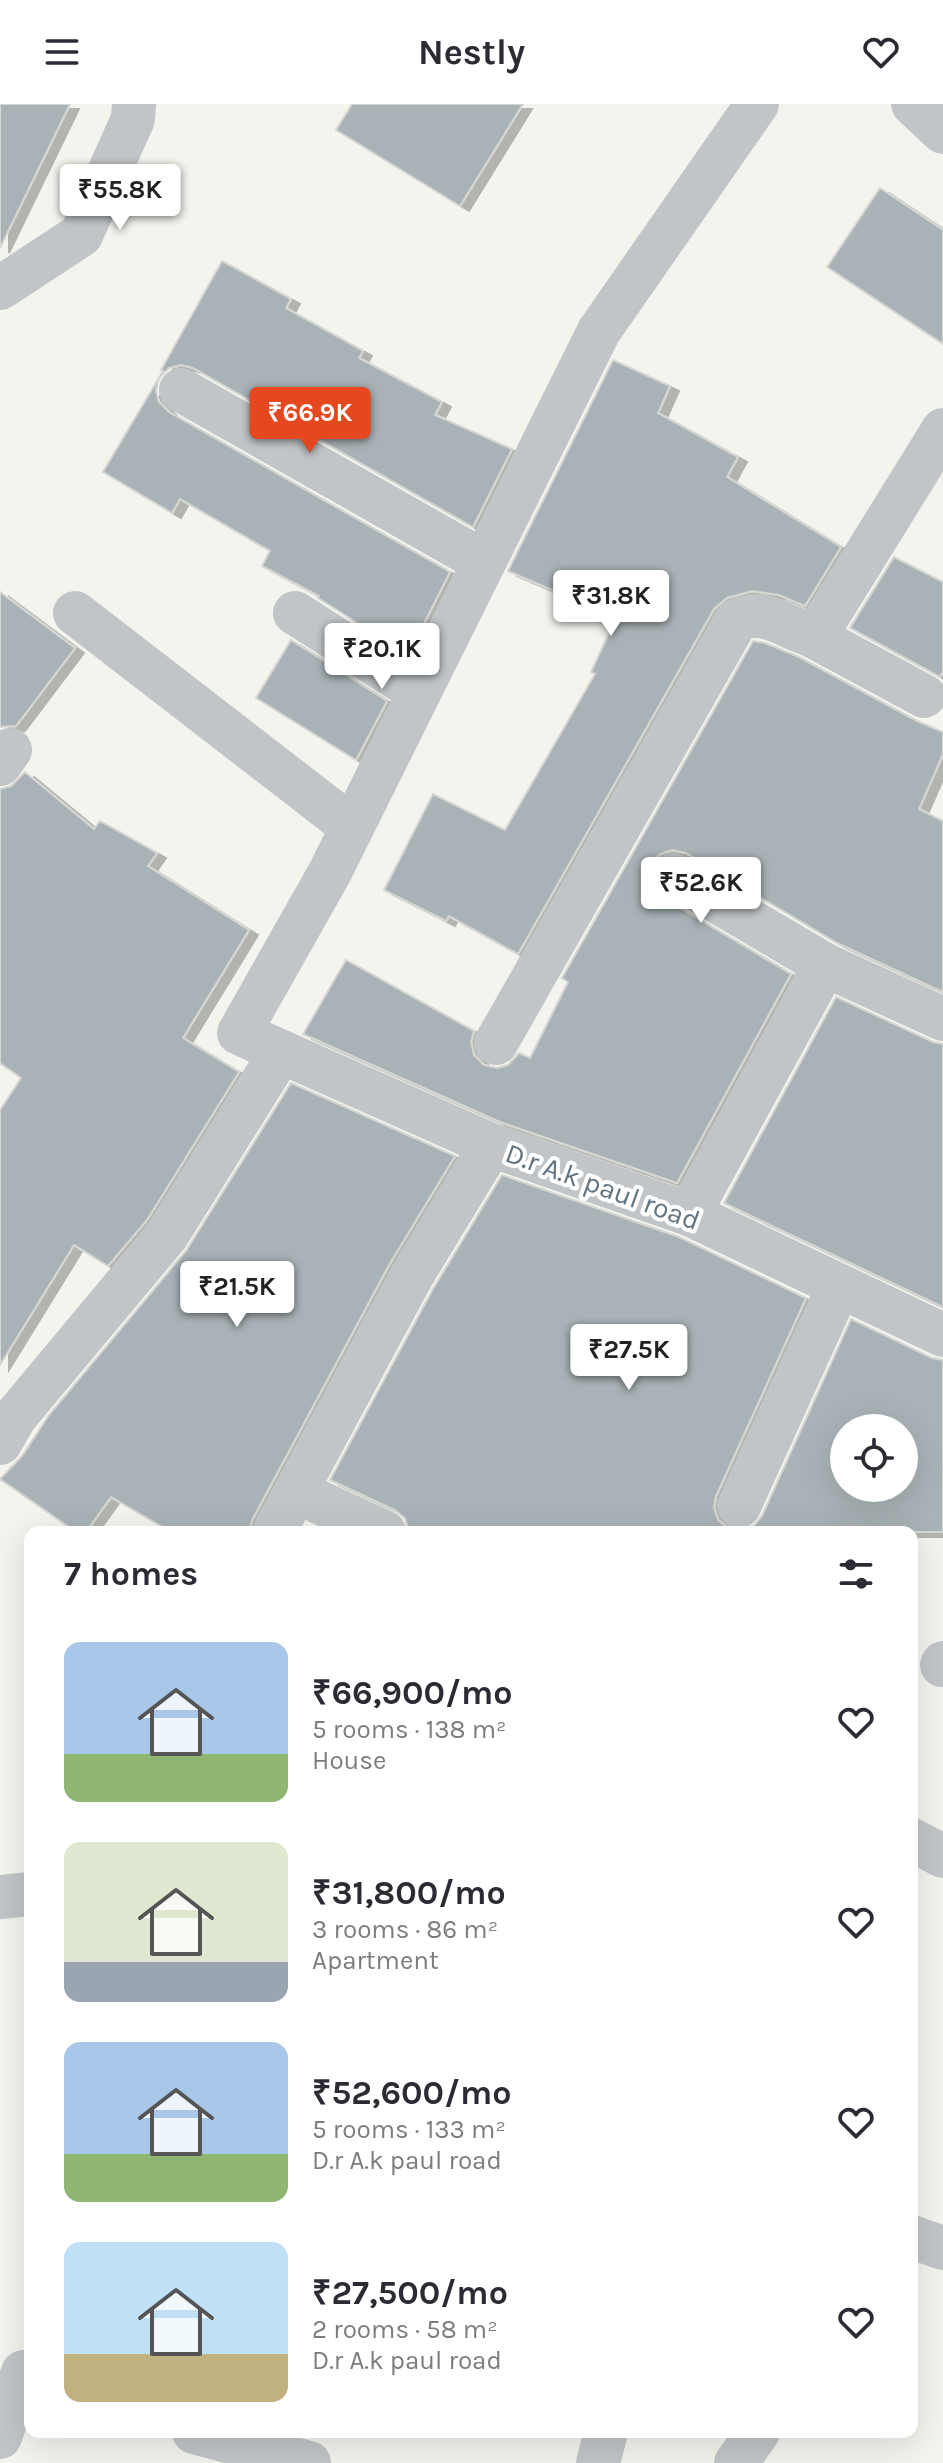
<!DOCTYPE html>
<html lang="en">
<head>
<meta charset="utf-8">
<style>
  body { margin:0; font-family:Karla,sans-serif; background:#f7f7f7; color:#2b2b33; height:100vh; display:flex; flex-direction:column; font-size:30px; white-space:nowrap }
  * { box-sizing:border-box; margin:0 }
  p { font-size:26px; color:#7c7c81 }
  .icon { flex:none; width:44px; height:44px; fill:none; stroke:currentColor; stroke-width:2; stroke-linecap:round; stroke-linejoin:round }
  .map { position:relative; flex:1; overflow:hidden }
  .drawer { position:absolute; left:24px; top:1422px; width:894px; height:912px; display:flex; flex-direction:column; background:#fff; border-radius:16px; box-shadow:0 8px 32px #0002 }
  .drawer>* { flex:none }
  .buttons { position:absolute; left:830px; top:1310px; display:grid; gap:16px }
  .buttons a { display:grid; place-items:center; width:88px; height:88px; border-radius:50%; background:#fff; box-shadow:0 8px 32px #0002; font-size:40px }
  .price { position:absolute; translate:-50% -68px; padding:0 18px; border-radius:8px; background:#fff; color:#222; font-size:26px; line-height:52px; filter:drop-shadow(0 2px 4px #0008) }
  .price::after { content:''; position:absolute; left:50%; top:48px; width:24px; height:18px; margin-left:-12px; background:inherit; clip-path:polygon(0 0,100% 0,50% 100%) }
  .price.active { background:#e5471e; color:#fff }
  ul { padding:0; list-style:none }
  li { display:flex; align-items:center; gap:24px; height:200px; padding:0 40px }
  li span { display:grid; place-items:center; flex:none; width:224px; height:160px; border-radius:16px; color:#555 }
  li>.icon { margin-inline-start:auto }
  span .icon { width:96px; height:96px; fill:#fffc; stroke-width:1 }
  li b { font-size:34px }
  h2 { display:flex; justify-content:space-between; align-items:center; height:96px; padding:0 40px; font-size:34px }
  header { display:flex; justify-content:space-between; align-items:center; height:104px; padding:0 40px; background:#fff; font-size:36px; font-weight:700 }
  .map>svg:first-child { display:block }
  .building { fill:#a9b2b6; stroke:#d5d5d2; stroke-width:2; fill-rule:evenodd; filter:url(#shadow) }
  .lines { fill:none; stroke-linecap:round; stroke-linejoin:round }
  .street { stroke:#c1c5c8; stroke-width:44 }
  .labels { text-anchor:middle; stroke-width:8; stroke-linejoin:round; paint-order:stroke }
  .street-label { font-size:28px; fill:#627481; stroke:#fff }
</style>
</head>
<body>
<header><svg class="icon" aria-label="menu" viewBox="0 0 24 24"><path d="M4 6h16M4 12h16M4 18h16"/></svg>Nestly<svg class="icon" aria-label="heart" viewBox="0 0 24 24"><path d="M12 20l-8-8c-3-5 5-10 8-4 3-6 11-1 8 4z"/></svg></header>
<div class="map">
<svg width="943" height="2359" viewBox="0 0 943 2359">
  <defs>
    <filter id="shadow"><feDropShadow dx="9" dy="5" stdDeviation="0" flood-color="#0004"/></filter>
  </defs>
  <rect width="100%" height="100%" fill="#f4f4ef"/>
  <g class="building">
    <polygon points="0,0 70,0 0,144"/>
    <polygon points="352,0 523,0 460,102 336,26"/>
    <polygon points="880,84 943,126 943,240 827,163"/>
    <polygon points="222,157 291,195 286,204 363,247 359,254 442,298 435,311 512,345 473,423 193,264 182,261 169,264 159,274 156,287 159,298 169,308 450,468 408,551 318,494 319,492 262,462 270,447 180,395 172,409 103,368 163,267 161,266"/>
    <polygon points="613,256 670,282 658,309 738,353 727,373 841,443 805,502 779,491 752,487 727,494 714,505 518,850 449,812 446,817 384,786 433,690 505,726 595,570 591,568 616,514 508,467"/>
    <polygon points="894,453 943,478 943,567 940,573 850,524"/>
    <polygon points="0,488 75,544 16,622 0,623"/>
    <polygon points="291,536 387,597 356,656 256,594"/>
    <polygon points="753,537 765,539 799,553 917,617 943,628 943,650 919,705 943,717 943,888 837,839 686,749 672,746 660,750 651,759 648,772 651,783 660,792 791,870 677,1079 500,1018 303,930 346,856 474,927 471,938 474,951 484,961 497,964 508,961 519,949 530,954 568,878 562,874"/>
    <polygon points="25,668 94,725 100,717 157,749 148,762 249,826 183,934 239,968 147,1116 108,1162 74,1141 0,1261 0,1006 21,974 0,959 0,685 11,682"/>
    <polygon points="836,893 933,938 943,940 943,1203 724,1099"/>
    <polygon points="291,979 455,1052 389,1161 252,1416 249,1428 171,1428 111,1393 86,1428 76,1428 0,1375 22,1352 49,1311 186,1147"/>
    <path d="M502 1071 679 1133 806 1194 716 1392 714 1404 718 1416 729 1425 741 1427 753 1423 762 1412 851 1215 932 1254 943 1256V1428H409L405 1414 395 1406 330 1376 433 1185ZM844 1324H904V1384H844Z"/>
  </g>
  <g class="lines">
    <g class="street">
      <polyline points="913,0 943,28"/>
      <polyline points="0,184 81,131 133,15 134,0"/>
      <polyline points="181,286 484,458"/>
      <polyline points="75,509 352,723"/>
      <polyline points="295,509 419,588"/>
      <polyline points="809,530 924,592"/>
      <polyline points="0,660 10,646"/>
      <polyline points="673,771 825,861 943,915"/>
      <path d="M496 939 736 517C762 503 783 522 809 530L821 523 943 326"/>
      <polyline points="491,1041 239,929 330,768 599,227 757,0"/>
      <polyline points="689,1110 825,861"/>
      <polyline points="0,1339 15,1313 167,1131 281,948"/>
      <polyline points="297,1388 384,1428"/>
      <polyline points="739,1402 839,1182"/>
      <polyline points="274,1428 411,1173 491,1041 689,1110 943,1231"/>
      <polyline points="942,1561 943,1559"/>
      <polyline points="912,1736 943,1752"/>
      <polyline points="0,1793 30,1790"/>
      <polyline points="912,2133 943,2144"/>
      <polyline points="194,2328 309,2359"/>
      <polyline points="0,2333 23,2268"/>
      <polyline points="598,2359 606,2328"/>
      <polyline points="736,2359 758,2328"/>
    </g>
  </g>
  <g class="labels">
    <g class="street-label">
      <text transform="translate(603 1082) rotate(20)" y="10">D.r A.k paul road</text>
    </g>
  </g>
</svg>
<div class="buttons">
<a><svg class="icon" aria-label="locate" viewBox="0 0 24 24"><circle cx="12" cy="12" r="6"/><path d="M12 2v4M12 18v4M2 12h4M18 12h4"/></svg></a>
</div>
<b class="price" style="left:120px;top:128px">₹55.8K</b>
<b class="price active" style="left:310px;top:351px">₹66.9K</b>
<b class="price" style="left:611px;top:534px">₹31.8K</b>
<b class="price" style="left:382px;top:587px">₹20.1K</b>
<b class="price" style="left:701px;top:821px">₹52.6K</b>
<b class="price" style="left:237px;top:1225px">₹21.5K</b>
<b class="price" style="left:629px;top:1288px">₹27.5K</b>
<section class="drawer">
<h2>7 homes<svg class="icon" aria-label="filters" viewBox="0 0 24 24"><path d="M4 7h16M4 17h16"/><circle cx="9" cy="7" r="2"/><circle cx="15" cy="17" r="2"/></svg></h2>
<ul>
<li><span style="background:linear-gradient(#a9c7e8 70%,#8fb573 0)"><svg class="icon" aria-label="home" viewBox="0 0 24 24"><path d="M3 11l9-7 9 7M6 9v11h12V9"/></svg></span><div><b>₹66,900/mo</b><p>5 rooms · 138 m²</p><p>House</p></div><svg class="icon" aria-label="heart" viewBox="0 0 24 24"><path d="M12 20l-8-8c-3-5 5-10 8-4 3-6 11-1 8 4z"/></svg></li>
<li><span style="background:linear-gradient(#dfe7d0 75%,#9aa5b1 0)"><svg class="icon" aria-label="home" viewBox="0 0 24 24"><path d="M3 11l9-7 9 7M6 9v11h12V9"/></svg></span><div><b>₹31,800/mo</b><p>3 rooms · 86 m²</p><p>Apartment</p></div><svg class="icon" aria-label="heart" viewBox="0 0 24 24"><path d="M12 20l-8-8c-3-5 5-10 8-4 3-6 11-1 8 4z"/></svg></li>
<li><span style="background:linear-gradient(#a9c7e8 70%,#8fb573 0)"><svg class="icon" aria-label="home" viewBox="0 0 24 24"><path d="M3 11l9-7 9 7M6 9v11h12V9"/></svg></span><div><b>₹52,600/mo</b><p>5 rooms · 133 m²</p><p>D.r A.k paul road</p></div><svg class="icon" aria-label="heart" viewBox="0 0 24 24"><path d="M12 20l-8-8c-3-5 5-10 8-4 3-6 11-1 8 4z"/></svg></li>
<li><span style="background:linear-gradient(#bfe0f5 70%,#c2b280 0)"><svg class="icon" aria-label="home" viewBox="0 0 24 24"><path d="M3 11l9-7 9 7M6 9v11h12V9"/></svg></span><div><b>₹27,500/mo</b><p>2 rooms · 58 m²</p><p>D.r A.k paul road</p></div><svg class="icon" aria-label="heart" viewBox="0 0 24 24"><path d="M12 20l-8-8c-3-5 5-10 8-4 3-6 11-1 8 4z"/></svg></li>
</ul>
</section>
</div>
</body>
</html>
